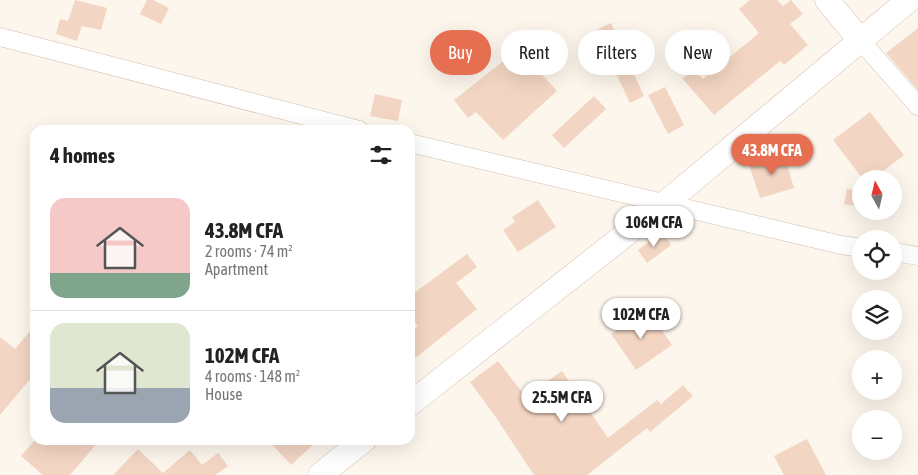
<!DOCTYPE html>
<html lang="en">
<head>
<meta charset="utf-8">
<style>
  body { margin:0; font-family:"Asap Condensed",sans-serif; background:#f6f6f6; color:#222; height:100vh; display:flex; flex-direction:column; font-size:19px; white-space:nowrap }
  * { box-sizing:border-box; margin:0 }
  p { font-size:16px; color:#767676 }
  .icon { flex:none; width:28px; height:28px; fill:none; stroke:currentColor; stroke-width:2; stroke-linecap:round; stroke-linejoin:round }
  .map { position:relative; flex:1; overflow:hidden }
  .details { position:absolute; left:30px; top:125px; width:385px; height:320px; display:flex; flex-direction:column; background:#fff; border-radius:15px; box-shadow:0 5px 20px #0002 }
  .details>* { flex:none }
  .top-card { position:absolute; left:430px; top:30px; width:412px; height:45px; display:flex; gap:10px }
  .needle { width:32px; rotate:352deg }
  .tools { position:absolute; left:852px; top:170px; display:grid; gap:10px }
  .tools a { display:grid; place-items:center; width:50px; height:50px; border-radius:50%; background:#fff; box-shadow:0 5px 20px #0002; font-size:25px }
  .price { position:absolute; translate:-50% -42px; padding:0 11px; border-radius:18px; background:#fff; color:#222; font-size:16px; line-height:32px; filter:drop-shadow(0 1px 2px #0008) }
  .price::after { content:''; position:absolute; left:50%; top:30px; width:15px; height:11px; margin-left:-8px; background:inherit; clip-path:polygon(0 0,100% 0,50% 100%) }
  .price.selected { background:#e76f51; color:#fff }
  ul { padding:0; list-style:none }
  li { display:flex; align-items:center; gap:15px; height:125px; padding:0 20px }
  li+li { border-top:1px solid #e0e0e0 }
  li span { display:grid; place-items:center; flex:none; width:140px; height:100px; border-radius:15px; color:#555 }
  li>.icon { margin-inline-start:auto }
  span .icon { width:60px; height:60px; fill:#fffc; stroke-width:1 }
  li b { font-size:21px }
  h2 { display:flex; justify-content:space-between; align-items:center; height:60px; padding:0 20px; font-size:21px }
  .pill { padding:0 18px; border-radius:22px; background:#fff; box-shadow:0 5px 20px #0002; font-size:18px; line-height:45px }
  .pill.selected { background:#e76f51; color:#fff }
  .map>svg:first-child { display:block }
  .building { fill:#f3d5c3 }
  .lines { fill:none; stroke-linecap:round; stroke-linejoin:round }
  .street-casing { stroke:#d1beb0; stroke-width:19 }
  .secondary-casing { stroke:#d6c0b0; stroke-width:25 }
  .street { stroke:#fff; stroke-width:18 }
  .secondary { stroke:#fff; stroke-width:24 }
</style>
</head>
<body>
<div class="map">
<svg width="918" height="475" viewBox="0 0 918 475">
  <rect width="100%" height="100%" fill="#fdf6ec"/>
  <g class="building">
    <polygon points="75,0 107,8 101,30 82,26 77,41 56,34 60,19 68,21"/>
    <polygon points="147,0 153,0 169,8 161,24 140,14"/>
    <polygon points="750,0 777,0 783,6 791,0 803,14 790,24 808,45 784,65 780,61 714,115 682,78 696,71 703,79 759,33 739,9"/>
    <polygon points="611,23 644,96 630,103 596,30"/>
    <polygon points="918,28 918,90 886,53"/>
    <polygon points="539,33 554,52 535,67 557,91 503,140 476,112 468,118 454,100"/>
    <polygon points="665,87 684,125 668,134 648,95"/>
    <polygon points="375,94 402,100 398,121 370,116"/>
    <polygon points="594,96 606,109 564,148 552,135"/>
    <polygon points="870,112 904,155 873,179 863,179 833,140"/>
    <polygon points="784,155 794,188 760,198 749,165"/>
    <polygon points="847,189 861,191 861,207 844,204"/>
    <polygon points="538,200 556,227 518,252 503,230 515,222 512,217"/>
    <polygon points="662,232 671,245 647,263 638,250"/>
    <polygon points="467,254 477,267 456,283 477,309 410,362 410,332 418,326 410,316 410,296"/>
    <polygon points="647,309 672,345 636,370 611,334"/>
    <polygon points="35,325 35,373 0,415 0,337 15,349"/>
    <polygon points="498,361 525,396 562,371 608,438 657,400 661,404 683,385 693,396 650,432 647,428 587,475 534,475 495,416 470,382"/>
    <polygon points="807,439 826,475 784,475 774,456"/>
    <polygon points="35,440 100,440 70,475 43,475 21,456"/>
    <polygon points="268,440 318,440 291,465"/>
    <polygon points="138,449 163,473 190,450 202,465 218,453 228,466 215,475 113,475"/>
  </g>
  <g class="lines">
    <g class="street-casing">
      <g id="street">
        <polyline points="0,37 359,130"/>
        <polyline points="860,40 918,106"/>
        <polyline points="410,143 841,245 861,248"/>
        <polyline points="894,252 918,256"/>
      </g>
    </g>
    <g class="secondary-casing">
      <g id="secondary">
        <polyline points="827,0 860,40"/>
        <polyline points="410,404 663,205 909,0"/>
        <polyline points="320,475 364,440"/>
      </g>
    </g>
    <use href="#street" class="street"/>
    <use href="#secondary" class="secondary"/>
  </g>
</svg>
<div class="tools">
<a><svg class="needle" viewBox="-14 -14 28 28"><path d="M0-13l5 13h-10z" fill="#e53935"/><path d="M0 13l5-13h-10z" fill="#767676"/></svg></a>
<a><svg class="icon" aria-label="locate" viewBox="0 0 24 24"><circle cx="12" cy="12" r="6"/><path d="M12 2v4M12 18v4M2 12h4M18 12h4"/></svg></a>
<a><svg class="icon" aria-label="layers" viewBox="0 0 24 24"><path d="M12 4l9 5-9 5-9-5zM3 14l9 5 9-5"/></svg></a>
<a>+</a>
<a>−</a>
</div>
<b class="price selected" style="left:772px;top:176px">43.8M CFA</b>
<b class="price" style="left:654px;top:248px">106M CFA</b>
<b class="price" style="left:641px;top:340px">102M CFA</b>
<b class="price" style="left:562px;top:423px">25.5M CFA</b>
<div class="top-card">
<a class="pill selected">Buy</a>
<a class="pill">Rent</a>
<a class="pill">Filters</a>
<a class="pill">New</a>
</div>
<section class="details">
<h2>4 homes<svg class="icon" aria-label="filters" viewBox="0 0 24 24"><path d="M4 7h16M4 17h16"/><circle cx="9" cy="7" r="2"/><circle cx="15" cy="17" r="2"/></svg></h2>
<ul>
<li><span style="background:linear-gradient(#f6c9c9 75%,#7fa58c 0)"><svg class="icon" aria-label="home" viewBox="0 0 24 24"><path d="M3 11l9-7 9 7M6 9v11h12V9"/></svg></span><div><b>43.8M CFA</b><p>2 rooms · 74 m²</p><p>Apartment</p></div></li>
<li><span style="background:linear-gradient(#dfe7d0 65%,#9aa5b1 0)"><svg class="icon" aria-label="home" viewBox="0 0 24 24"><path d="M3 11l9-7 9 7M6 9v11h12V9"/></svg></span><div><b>102M CFA</b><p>4 rooms · 148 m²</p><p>House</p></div></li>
</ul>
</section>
</div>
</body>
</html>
